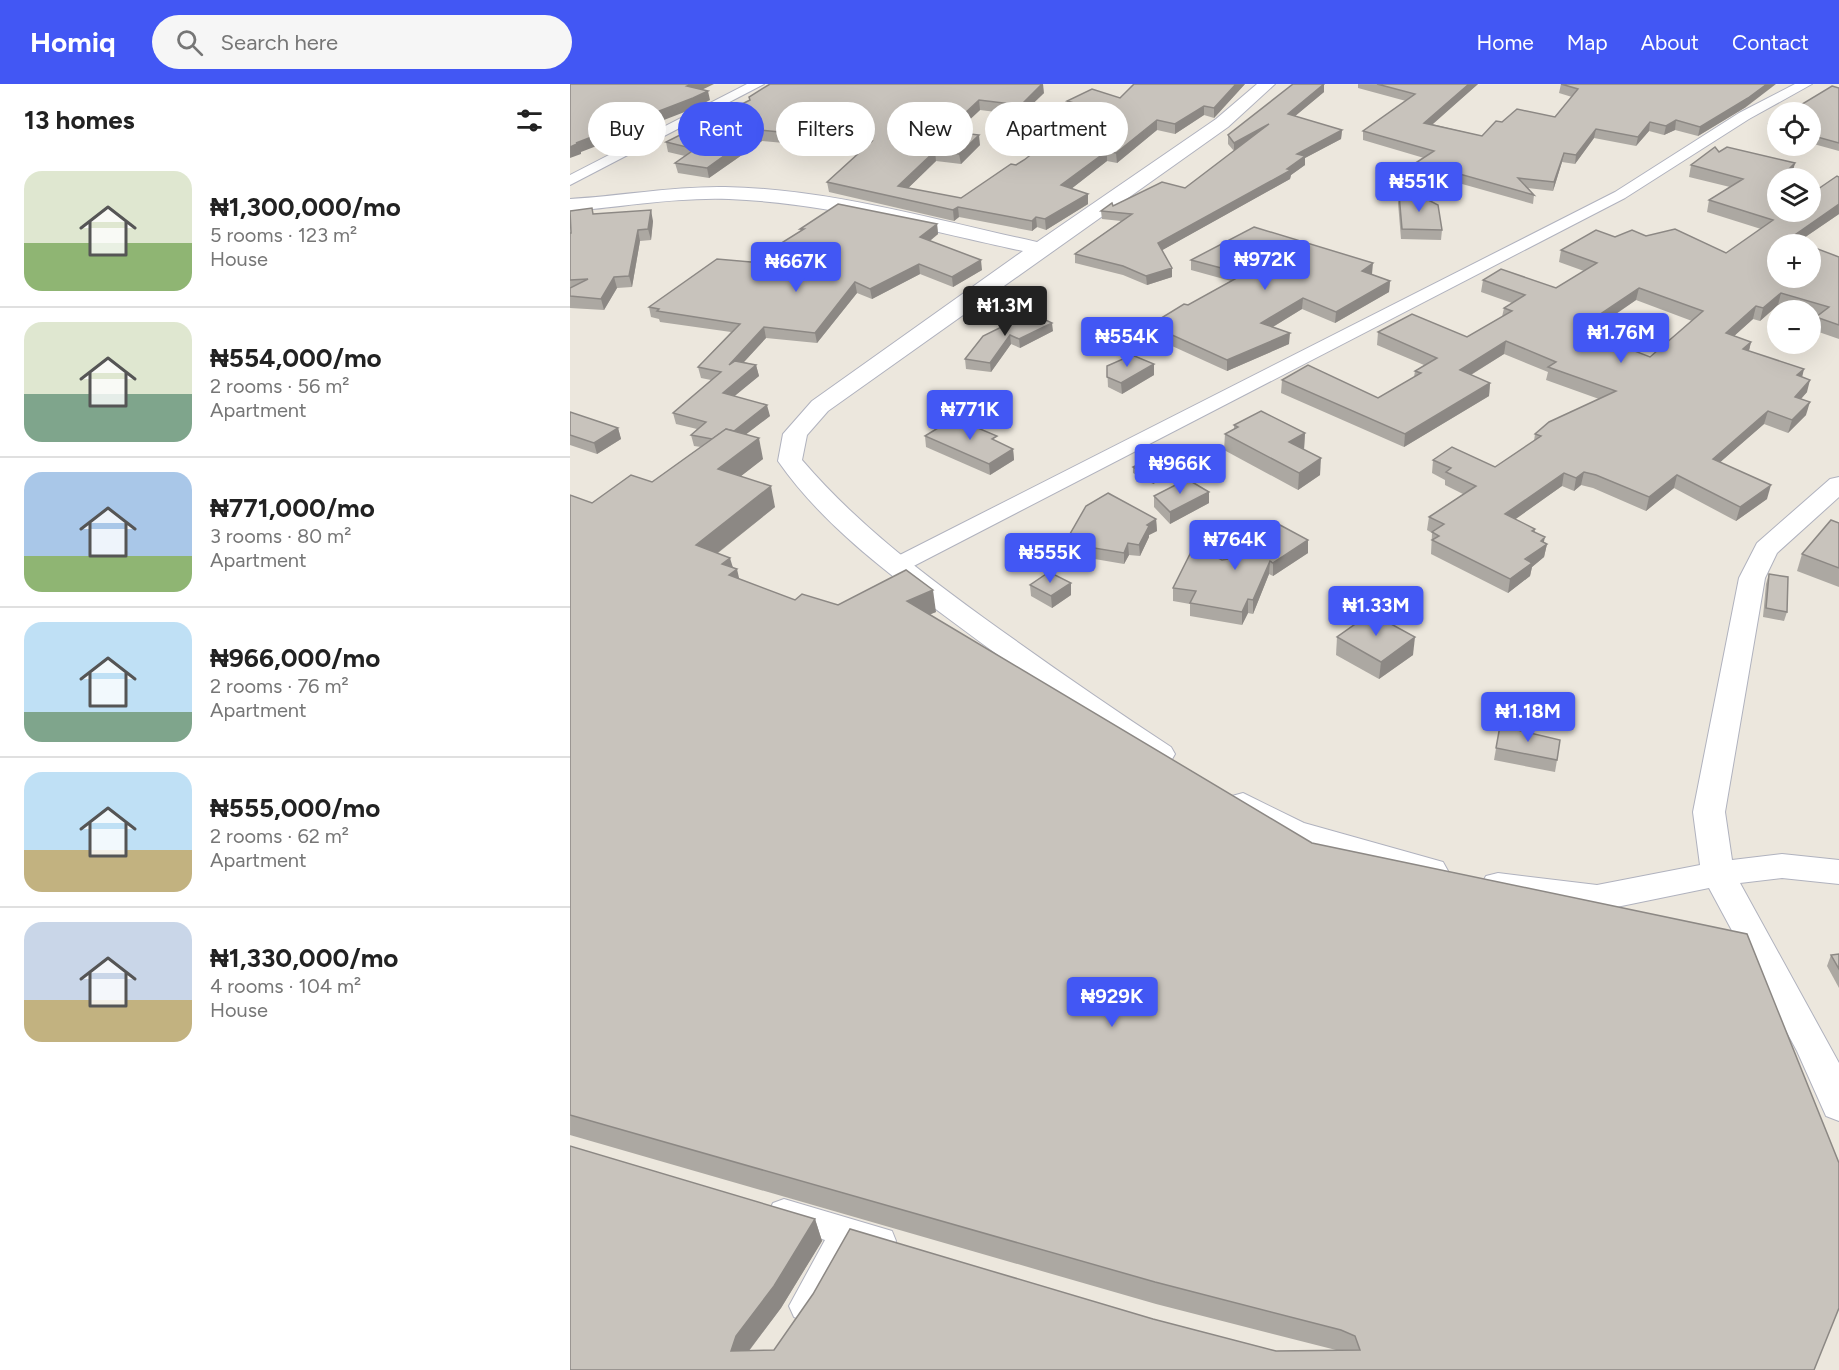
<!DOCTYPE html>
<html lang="en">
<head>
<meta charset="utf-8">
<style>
  body { margin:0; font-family:Figtree,sans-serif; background:#f6f6f6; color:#222; height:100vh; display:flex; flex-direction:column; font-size:22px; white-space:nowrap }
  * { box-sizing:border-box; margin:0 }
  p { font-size:20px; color:#767676 }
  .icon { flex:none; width:33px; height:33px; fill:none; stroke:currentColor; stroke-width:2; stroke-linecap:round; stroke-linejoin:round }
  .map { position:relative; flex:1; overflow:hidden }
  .panel { display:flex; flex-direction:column; background:#fff; width:570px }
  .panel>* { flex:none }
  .hud { position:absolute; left:18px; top:18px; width:570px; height:54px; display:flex; gap:12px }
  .tools { position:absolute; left:1197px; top:18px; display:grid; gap:12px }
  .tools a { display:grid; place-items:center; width:54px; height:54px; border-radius:50%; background:#fff; box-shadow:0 6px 24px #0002; font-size:30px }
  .price { position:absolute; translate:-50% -51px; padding:0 14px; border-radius:6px; background:#4257f4; color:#fff; font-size:20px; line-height:39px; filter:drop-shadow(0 2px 3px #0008) }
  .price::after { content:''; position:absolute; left:50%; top:36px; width:18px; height:14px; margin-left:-9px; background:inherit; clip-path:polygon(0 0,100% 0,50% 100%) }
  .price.selected { background:#222; color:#fff }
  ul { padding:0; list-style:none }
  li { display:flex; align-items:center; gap:18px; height:150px; padding:0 24px }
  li+li { border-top:2px solid #e0e0e0 }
  li span { display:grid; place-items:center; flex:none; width:168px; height:120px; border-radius:18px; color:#555 }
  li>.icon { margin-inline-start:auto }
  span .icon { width:72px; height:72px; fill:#fffc; stroke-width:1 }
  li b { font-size:26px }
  h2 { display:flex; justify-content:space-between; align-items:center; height:72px; padding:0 24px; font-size:26px }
  .chip { padding:0 21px; border-radius:27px; background:#fff; box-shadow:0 6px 24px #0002; font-size:21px; line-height:54px }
  .chip.selected { background:#4257f4; color:#fff }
  header { display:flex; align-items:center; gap:36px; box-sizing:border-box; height:84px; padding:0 30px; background:#4257f4; color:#fff }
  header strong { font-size:28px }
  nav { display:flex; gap:33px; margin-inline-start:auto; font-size:21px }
  .search { width:420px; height:54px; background:#f6f6f6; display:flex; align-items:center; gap:15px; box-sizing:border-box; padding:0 21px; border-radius:33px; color:#767676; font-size:22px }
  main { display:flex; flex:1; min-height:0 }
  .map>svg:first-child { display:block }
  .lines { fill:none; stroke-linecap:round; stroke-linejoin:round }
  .minor-casing { stroke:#b0b2be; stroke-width:2 }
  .tertiary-casing { stroke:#b0b2be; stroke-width:2 }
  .minor { fill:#fff; fill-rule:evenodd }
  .tertiary { fill:#fff; fill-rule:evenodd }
  .wall { fill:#aca8a2; fill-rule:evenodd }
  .shaded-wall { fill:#8c8884 }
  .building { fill:#c8c3bc; stroke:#8c8884; stroke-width:1.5; fill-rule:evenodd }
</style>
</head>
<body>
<header>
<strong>Homiq</strong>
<div class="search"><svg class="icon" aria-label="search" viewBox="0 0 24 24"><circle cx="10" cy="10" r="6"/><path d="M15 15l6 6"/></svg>Search here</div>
<nav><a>Home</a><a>Map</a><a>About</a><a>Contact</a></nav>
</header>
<main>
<section class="panel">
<h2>13 homes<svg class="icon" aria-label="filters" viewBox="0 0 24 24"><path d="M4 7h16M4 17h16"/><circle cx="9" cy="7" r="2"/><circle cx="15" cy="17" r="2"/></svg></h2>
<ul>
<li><span style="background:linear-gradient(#dfe7d0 60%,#8fb573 0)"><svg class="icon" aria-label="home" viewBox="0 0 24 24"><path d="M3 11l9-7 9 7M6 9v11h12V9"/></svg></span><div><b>₦1,300,000/mo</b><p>5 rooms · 123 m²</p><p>House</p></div></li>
<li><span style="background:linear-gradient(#dfe7d0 60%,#7fa58c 0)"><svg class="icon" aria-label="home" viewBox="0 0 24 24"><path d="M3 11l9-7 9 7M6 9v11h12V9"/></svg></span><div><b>₦554,000/mo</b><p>2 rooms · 56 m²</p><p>Apartment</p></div></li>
<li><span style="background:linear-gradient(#a9c7e8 70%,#8fb573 0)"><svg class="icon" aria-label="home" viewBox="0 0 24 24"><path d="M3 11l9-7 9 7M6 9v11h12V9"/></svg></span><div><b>₦771,000/mo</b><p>3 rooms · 80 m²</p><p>Apartment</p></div></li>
<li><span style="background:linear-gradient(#bfe0f5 75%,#7fa58c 0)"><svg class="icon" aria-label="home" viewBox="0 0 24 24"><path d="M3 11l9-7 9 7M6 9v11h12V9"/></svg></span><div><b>₦966,000/mo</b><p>2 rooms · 76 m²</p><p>Apartment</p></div></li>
<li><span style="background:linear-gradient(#bfe0f5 65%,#c2b280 0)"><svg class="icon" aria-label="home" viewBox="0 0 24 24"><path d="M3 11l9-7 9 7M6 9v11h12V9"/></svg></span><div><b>₦555,000/mo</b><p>2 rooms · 62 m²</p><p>Apartment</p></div></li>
<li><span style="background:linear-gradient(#c9d6e8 65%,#c2b280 0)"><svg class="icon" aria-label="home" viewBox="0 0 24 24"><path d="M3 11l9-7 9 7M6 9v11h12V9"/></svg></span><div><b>₦1,330,000/mo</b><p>4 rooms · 104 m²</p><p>House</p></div></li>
</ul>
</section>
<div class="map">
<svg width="1269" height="1286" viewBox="0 0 1269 1286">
  <rect width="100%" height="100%" fill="#ece7dd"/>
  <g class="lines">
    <g class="minor-casing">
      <g id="minor">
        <polygon points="177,0 194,0 0,101 0,91"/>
        <polygon points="1225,0 1242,0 1179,35 1055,114 334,487 318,487 315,482 318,477 1045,108 1169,29"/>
        <polygon points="214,1115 322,1147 326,1157 322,1167 310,1172 285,1164 248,1233 236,1238 224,1233 219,1222 255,1156 203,1139 198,1129 203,1119"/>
      </g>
    </g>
    <g class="tertiary-casing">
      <g id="tertiary">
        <path d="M687 0H705L658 43 258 327 237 351 232 376C285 438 348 486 414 534 475 578 537 621 601 663L605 670 601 677 590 680 579 677C510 630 442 582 375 532 315 487 251 439 208 377L213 350 242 317 453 167C356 146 258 119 159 115 106 113 53 123 0 127V115C52 112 103 102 155 103 260 105 365 136 467 158L646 35Z"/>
        <polygon points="1269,393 1269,413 1207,469 1195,494 1155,728 1162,776 1212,770 1269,776 1269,800 1212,794 1170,799 1269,979 1269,1037 1256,1032 1227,967 1139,804 1027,827 928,813 916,810 911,801 916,792 928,789 1027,801 1130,781 1123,728 1169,494 1187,459 1260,395"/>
        <polygon points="673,709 734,739 873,778 878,787 873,796 861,799 712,755 662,728 657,720 662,712"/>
      </g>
    </g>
    <use href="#minor" class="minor"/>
    <use href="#tertiary" class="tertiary"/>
  </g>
  <g class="wall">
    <polygon points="675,0 644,34 634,31 605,50 587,46 547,79 537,77 501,105 518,110 518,120 476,146 467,143 462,147 389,133 384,137 259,108 257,98 292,66 192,57 139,94 108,89 105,79 115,72 98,68 96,58 180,16 179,13 474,9 451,31 410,26 386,48 410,61 391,80 366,77 338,104 391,114 454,76 512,31 497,26 497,17 550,14"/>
    <polygon points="754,0 754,8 725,32 772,46 771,55 735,74 735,81 721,91 720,95 592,166 602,184 602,193 577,201 553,191 505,179 505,170 551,137 532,135 531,127 543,122 615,104 664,67 658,60 658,51"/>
    <polygon points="788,0 908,0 862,40 912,52 932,38 985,33 1002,13 989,9 991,0 1176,23 1128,52 1105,46 1094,51 1079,47 1066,62 1024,54 1005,80 992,78 983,107 958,104 964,111 963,120 846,87 847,78 854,74 793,56 793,47 836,17 788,4"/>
    <polygon points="1269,4 1269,67 1240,59 1240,28"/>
    <polygon points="1208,36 1208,51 1198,48 1199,40"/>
    <path d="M1149 68 1225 79 1222 90 1208 94 1248 105 1269 93V130L1228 158 1269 173V255L1243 246 1247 233 1240 231V226H1225L1208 221 1190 237 1183 235 1164 252 1181 258 1179 267 1232 293 1237 308 1231 315 1236 331 1218 349 1194 340 1150 378 1197 415 1166 437 1104 404 1076 427 1023 404 1011 401 1004 407 992 402 945 435 965 445V449L974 458 977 460 974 473 962 483 960 492 938 509 861 470 862 449 857 446 859 433 893 410 875 401V396L862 389 863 376 925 383 964 357 965 350 1029 315 976 296 978 288 934 270 901 291 920 299 919 312 834 363 711 309 712 296 808 314 844 293 845 287 854 281 807 261 808 248 897 253 932 233 934 224 942 219 911 208 913 196 986 204 1014 187 989 178 991 166 1045 153 1076 152 1156 169 1191 145 1137 128 1139 116 1160 103 1119 93 1121 81ZM1066 216 1122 237 1080 273 1019 249Z"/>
    <polygon points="829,110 872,146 871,156 831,155 828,119"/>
    <polygon points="23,130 83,137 81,156 70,157 62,203 47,204 34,226 0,224 0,149"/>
    <polygon points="367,140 368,150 360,157 412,186 383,203 350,190 302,215 287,209 247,259 196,254 174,278 186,281 189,292 164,312 200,332 176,350 193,375 171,392 205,423 148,469 163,483 169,495 225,516 268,521 366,528 360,530 1244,1286 0,1286 245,1135 252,1157 211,1224 179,1267 204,1266 583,1235 706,1267 766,1266 586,1220 0,1051 0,411 22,419 82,398 131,363 124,362 121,351 127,345 106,340 103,329 141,296 131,294 128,283 161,248 90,238 89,235 81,233 79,223 181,178 231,147 230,145"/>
    <polygon points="621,176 802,190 801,190 820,197 819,208 765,239 732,225 703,243 719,260 657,287 580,252 580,241 618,221 661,197 621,186"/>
    <polygon points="483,247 450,264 441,260 421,288 396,285 395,275 413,252"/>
    <polygon points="584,280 584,291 552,310 538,303 537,282"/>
    <polygon points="0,328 48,344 51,355 27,370 0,361"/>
    <polygon points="664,341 735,349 734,365 750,391 728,406 654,366 655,350 664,345"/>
    <polygon points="355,352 443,365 444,376 420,391 356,363"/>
    <polygon points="622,379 583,400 563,389 563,383"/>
    <polygon points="584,412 639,419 600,440 584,423"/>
    <polygon points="586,435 587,447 579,451 579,453 570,472 559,471 554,480 513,473 513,463 501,461 500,450"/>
    <polygon points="1269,439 1269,503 1227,487 1232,470"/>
    <polygon points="738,456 738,469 703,492 699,490 683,530 678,529 672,541 620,532 620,520 603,517 603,504 652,476"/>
    <polygon points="1199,490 1217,528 1214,537 1193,533 1196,500"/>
    <polygon points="501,499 501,511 482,524 461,512 460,501"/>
    <polygon points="767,553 843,571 809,595 766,571"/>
    <polygon points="930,642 987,676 985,688 924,676"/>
    <polygon points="1269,870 1269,904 1257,882 1261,871"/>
  </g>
  <g class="shaded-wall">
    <polygon points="122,0 144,0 119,12 117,2"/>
    <polygon points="472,0 473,0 474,9 451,31 451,21"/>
    <polygon points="666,0 675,0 644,34 644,24"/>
    <polygon points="754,0 754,8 718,38 718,30"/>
    <polygon points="899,0 908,0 854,48 854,39"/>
    <polygon points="1197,0 1206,0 1176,23 1128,52 1130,43"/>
    <polygon points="138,7 140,16 125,24 11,68 11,70 0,74 0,63 6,59"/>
    <polygon points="409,16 410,26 377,57 376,47"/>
    <polygon points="634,22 634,31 605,50 605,40"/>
    <polygon points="587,36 587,46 547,79 546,69"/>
    <polygon points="1106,36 1105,46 1094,51 1096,42"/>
    <polygon points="1080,38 1079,47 1066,62 1068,53"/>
    <polygon points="699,40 664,67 664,59"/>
    <polygon points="1026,45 1024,54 1005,80 1006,71"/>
    <polygon points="190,46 192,57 139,94 137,84"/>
    <polygon points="772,46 771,55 735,74 735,81 721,91 720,95 589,168 588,159 717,85 727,70"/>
    <polygon points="409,51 410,61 391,80 389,70"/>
    <polygon points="365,67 366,77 329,113 328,102"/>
    <polygon points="537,67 537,77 492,112 491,101"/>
    <polygon points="994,69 992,78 983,107 984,98"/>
    <polygon points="1225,79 1222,90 1218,94 1210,94"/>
    <polygon points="518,110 518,120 476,146 475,135"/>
    <polygon points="1269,120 1269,130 1225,160 1219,155"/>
    <polygon points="388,123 389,133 384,137 383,126"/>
    <polygon points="81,126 83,137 81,156 78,145"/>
    <polygon points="466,133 467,143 462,147 462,137"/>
    <polygon points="367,140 368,150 352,163 350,153"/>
    <polygon points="68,146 70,157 62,203 59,192"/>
    <polygon points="411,176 412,186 383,203 382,193"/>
    <polygon points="803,179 802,190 791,198 792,187"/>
    <polygon points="349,180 350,190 302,215 300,205"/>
    <polygon points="602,184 602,193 577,201 576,192"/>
    <polygon points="44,193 47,204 34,226 31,215"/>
    <polygon points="820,197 819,208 765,239 766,228"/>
    <polygon points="285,198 287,209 247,259 245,249"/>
    <polygon points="1069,204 1066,216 1006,257 1008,245"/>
    <polygon points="1211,209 1208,221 1190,237 1193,224"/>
    <polygon points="733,214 732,225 691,250 691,239"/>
    <polygon points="1186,222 1183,235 1153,262 1156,249"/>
    <polygon points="482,239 483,247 450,264 449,255"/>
    <polygon points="194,243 196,254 161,292 159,281"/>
    <polygon points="720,249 719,260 657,287 657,276"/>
    <polygon points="440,251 441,260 421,288 420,279"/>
    <polygon points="936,257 934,270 889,298 890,286"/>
    <polygon points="1181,258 1178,270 1173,265"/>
    <polygon points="584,280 584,291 552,310 551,299"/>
    <polygon points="186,281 189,292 155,320 153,309"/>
    <polygon points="1234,285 1231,298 1227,291"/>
    <polygon points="1240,296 1237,308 1221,326 1225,313"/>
    <polygon points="920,299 919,312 834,363 835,350"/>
    <polygon points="1240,318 1236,331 1218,349 1222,336"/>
    <polygon points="197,321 200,332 153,368 150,357"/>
    <polygon points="1198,327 1194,340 1139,388 1143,375"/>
    <polygon points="48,344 51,355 27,370 24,359"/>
    <polygon points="735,349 734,365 719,358"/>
    <polygon points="189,354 193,375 153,406 148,385"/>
    <polygon points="443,365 444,376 420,391 419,380"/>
    <polygon points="622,374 622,379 583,400 583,395"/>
    <polygon points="751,374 750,391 728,406 729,389"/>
    <polygon points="1014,388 1011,401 1004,407 1006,394"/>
    <polygon points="994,389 992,402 933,444 935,430"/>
    <polygon points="1107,391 1104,404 1076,427 1079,413"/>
    <polygon points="1201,401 1197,415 1166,437 1170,423"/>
    <polygon points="201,402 205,423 131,482 126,461"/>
    <polygon points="639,408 639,419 600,440 600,428"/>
    <polygon points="586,435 587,447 579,451 579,453 570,472 569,461 577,441"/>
    <polygon points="975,453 973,462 977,460 974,473 962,483 960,492 938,509 940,495 971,457"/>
    <polygon points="738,456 738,469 703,492 703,479"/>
    <polygon points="558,459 559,471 554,480 554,469"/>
    <polygon points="160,474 164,487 167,485 172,507 165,513 152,480"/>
    <polygon points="700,477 699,490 683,530 683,516"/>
    <polygon points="501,499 501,511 482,524 481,512"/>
    <polygon points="363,506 366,528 340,539 337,517"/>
    <polygon points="678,515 678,529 672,541 672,528"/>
    <polygon points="845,553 843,571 809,595 811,578"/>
    <polygon points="245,1135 252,1157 211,1224 174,1273 161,1267 166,1252"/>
  </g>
  <g class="building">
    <polygon points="0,0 122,0 117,2 138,7 123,14 6,59 9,59 0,63"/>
    <polygon points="200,0 472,0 451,21 409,16 376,47 409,51 389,70 365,67 328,102 391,114 441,80 446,81 454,76 521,24 497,17 522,5 550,14 564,0 666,0 644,24 634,22 605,40 587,36 546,69 537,67 491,101 518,110 475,135 466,133 462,137 388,123 383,126 257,98 302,57 190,46 137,84 105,79 125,65 96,58 180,16 179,13"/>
    <polygon points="723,0 754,0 718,30 772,46 727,70 735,72 717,85 721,86 588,159 602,184 576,192 553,182 505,170 562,130 531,127 542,119 543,122 592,98 615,104 699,40 664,59 658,51"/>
    <polygon points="807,0 899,0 854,39 912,52 926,37 932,38 947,25 985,33 1008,5 991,0 1197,0 1178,14 1130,43 1106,36 1096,42 1080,38 1068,53 1026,45 1006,71 994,69 984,98 948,94 964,111 847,78 864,67 793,47 845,10"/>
    <polygon points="1262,2 1269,4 1269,59 1240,51 1240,28 1219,28"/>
    <polygon points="1208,36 1208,43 1199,40"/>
    <path d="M1145 63 1149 68 1157 63 1225 79 1210 94H1212H1208V128H1240V103L1248 105 1267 92 1269 93V120L1219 155 1235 160H1208V194H1240V162L1269 173V241L1246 233 1259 223 1211 209 1193 224 1186 222 1156 249 1181 258 1173 265 1234 285 1227 291 1240 296 1225 313 1240 318 1222 336 1198 327 1143 375 1201 401 1170 423 1107 391 1079 413 1026 391 1014 388 1006 394 994 389 935 430 965 445 962 447 975 453 971 457 977 460 955 475 962 479 940 495 862 456 869 452 862 448 874 440 859 433 906 402 876 388 881 384 863 376 882 363 925 383 971 352 965 350 979 338 1046 307 978 283 986 278 936 257 890 286 920 299 835 350 712 296 738 281 808 314 851 289 845 287 867 274 808 248 842 230 897 253 942 227 934 224 955 211 913 196 931 185 986 204 1027 179 991 166 1026 146 1045 153 1062 146 1076 152 1105 145 1156 169 1203 136 1139 116 1173 95 1121 81ZM1069 204 1133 227 1080 273 1008 245Z"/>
    <polygon points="829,110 847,110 868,121 872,146 832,145"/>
    <polygon points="268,120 367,140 350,153 411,176 382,193 349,180 300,205 285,198 245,249 194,243 159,281 165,277 186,281 153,309 197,321 164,347 156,345 142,355 121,351 136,338 103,329 151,288 128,283 170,240 87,227 89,225 79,223 147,175 181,178 234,145 230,145"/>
    <polygon points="22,124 23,130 81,126 78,145 68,146 59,192 44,193 31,215 0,212 0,204 18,195 0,196 0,149 1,149 0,127"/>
    <polygon points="684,143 803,179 792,187 820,197 766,228 733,214 691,239 720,249 657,276 580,241 614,220 618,221 674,190 621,176"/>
    <polygon points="461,229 482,239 449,255 440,251 420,279 395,275 413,252 454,232"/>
    <polygon points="562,271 584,280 551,299 537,293 537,282"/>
    <polygon points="691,327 735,349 719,358 751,374 729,389 655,350 668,343 664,341"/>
    <polygon points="0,328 48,344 24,359 0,351"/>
    <polygon points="384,334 427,352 422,355 443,365 419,380 355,352"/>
    <polygon points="156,345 189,354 148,385 201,402 126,461 160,474 152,480 167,485 159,491 225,516 232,510 268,521 336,486 363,506 337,517 742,759 1177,850 1269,1079 1269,1224 1244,1286 0,1286 0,1062 245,1135 204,1202 166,1252 161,1267 204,1266 243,1210 280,1145 583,1235 706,1267 790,1266 785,1252 771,1246 585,1198 0,1031 0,411 22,419 61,391 82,398"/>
    <polygon points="601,363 622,374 583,395 563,383"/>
    <polygon points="617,395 639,408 600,428 584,412"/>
    <polygon points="538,409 586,435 577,441 579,442 569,461 558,459 554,469 512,462 517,453 500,450 516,422"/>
    <polygon points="1261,436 1269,439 1269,484 1232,470"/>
    <polygon points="710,441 738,456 703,479 700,477 683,516 678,515 672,528 620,519 626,507 603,504 624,462 652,476 658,475"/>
    <polygon points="479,488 501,499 481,512 460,501"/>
    <polygon points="1199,490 1218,493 1217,528 1196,524"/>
    <polygon points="801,529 845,553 811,578 767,553"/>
    <polygon points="930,642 990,656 987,676 926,664"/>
    <polygon points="1269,870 1269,885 1261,871"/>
  </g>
</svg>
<div class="tools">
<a><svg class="icon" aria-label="locate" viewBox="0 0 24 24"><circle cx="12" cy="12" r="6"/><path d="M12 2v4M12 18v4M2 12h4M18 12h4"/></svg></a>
<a><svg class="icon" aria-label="layers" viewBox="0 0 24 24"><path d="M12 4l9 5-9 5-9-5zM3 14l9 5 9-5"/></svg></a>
<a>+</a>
<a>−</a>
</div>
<b class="price" style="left:849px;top:129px">₦551K</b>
<b class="price" style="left:695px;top:207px">₦972K</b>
<b class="price" style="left:226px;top:209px">₦667K</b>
<b class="price selected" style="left:435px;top:253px">₦1.3M</b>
<b class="price" style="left:1051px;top:280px">₦1.76M</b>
<b class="price" style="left:557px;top:284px">₦554K</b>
<b class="price" style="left:400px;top:357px">₦771K</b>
<b class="price" style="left:610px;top:411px">₦966K</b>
<b class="price" style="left:665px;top:487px">₦764K</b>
<b class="price" style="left:480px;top:500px">₦555K</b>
<b class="price" style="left:806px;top:553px">₦1.33M</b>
<b class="price" style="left:958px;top:659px">₦1.18M</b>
<b class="price" style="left:542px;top:944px">₦929K</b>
<div class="hud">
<a class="chip">Buy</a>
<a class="chip selected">Rent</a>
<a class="chip">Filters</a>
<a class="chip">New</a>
<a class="chip">Apartment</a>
</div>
</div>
</main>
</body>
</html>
